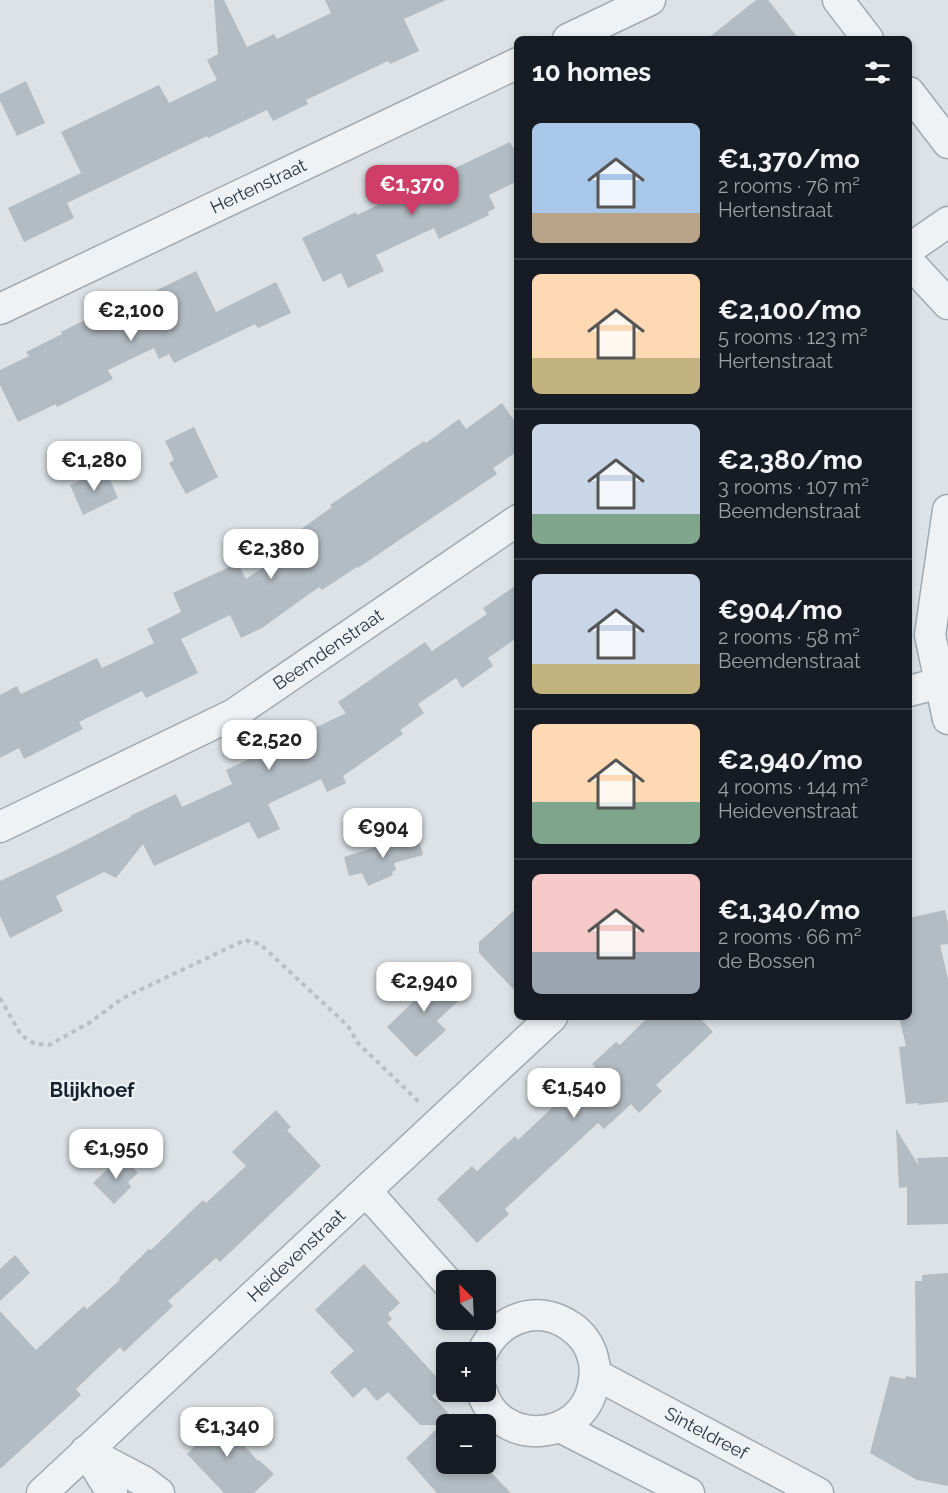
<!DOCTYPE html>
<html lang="en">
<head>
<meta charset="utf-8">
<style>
  body { margin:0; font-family:Raleway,sans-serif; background:#242831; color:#f1f3f6; height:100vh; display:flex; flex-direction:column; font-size:22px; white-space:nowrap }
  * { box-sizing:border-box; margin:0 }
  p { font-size:20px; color:#9ea1a6 }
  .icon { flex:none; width:33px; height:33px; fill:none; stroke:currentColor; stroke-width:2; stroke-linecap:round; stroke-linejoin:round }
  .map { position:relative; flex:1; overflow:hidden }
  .details { position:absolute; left:514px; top:36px; width:398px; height:984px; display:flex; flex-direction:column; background:#171b24; border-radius:9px; box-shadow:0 3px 9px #0003 }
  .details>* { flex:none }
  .needle { width:39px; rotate:336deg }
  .tools { position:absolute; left:436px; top:1270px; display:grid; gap:12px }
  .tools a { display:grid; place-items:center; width:60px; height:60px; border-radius:9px; background:#171b24; box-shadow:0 3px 9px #0003; font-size:30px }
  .price { position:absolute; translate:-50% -51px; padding:0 14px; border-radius:12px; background:#fff; color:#222; font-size:20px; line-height:39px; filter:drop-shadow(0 2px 3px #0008) }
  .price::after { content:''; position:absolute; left:50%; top:36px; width:18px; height:14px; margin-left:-9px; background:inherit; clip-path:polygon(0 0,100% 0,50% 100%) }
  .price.current { background:#cf3d69; color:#fff }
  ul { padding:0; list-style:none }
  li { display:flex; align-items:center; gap:18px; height:150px; padding:0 18px }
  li+li { border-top:2px solid #363941 }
  li span { display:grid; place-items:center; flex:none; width:168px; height:120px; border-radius:9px; color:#555 }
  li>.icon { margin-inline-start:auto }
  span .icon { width:72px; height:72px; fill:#fffc; stroke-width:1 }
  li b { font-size:26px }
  h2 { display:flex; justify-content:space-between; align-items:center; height:72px; padding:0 18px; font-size:26px }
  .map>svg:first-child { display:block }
  .building { fill:#b3bcc3 }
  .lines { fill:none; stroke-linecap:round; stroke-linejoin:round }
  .minor-casing { stroke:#a2aab0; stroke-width:33 }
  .path { stroke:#bbc0c5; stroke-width:4; stroke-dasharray:4.5 4.5; stroke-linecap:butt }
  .minor { stroke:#eff2f5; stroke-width:30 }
  .labels { text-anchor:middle; stroke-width:4.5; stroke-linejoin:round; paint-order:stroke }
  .street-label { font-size:18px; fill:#26323d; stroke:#ebf0f4 }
  .neighbourhood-label { font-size:20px; font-weight:bold; fill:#18222d; stroke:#ebf0f4 }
</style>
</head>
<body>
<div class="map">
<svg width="948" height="1493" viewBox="0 0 948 1493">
  <rect width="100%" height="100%" fill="#dce2e6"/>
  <g class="building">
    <polygon points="214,0 224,0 247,47 274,34 277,39 331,13 325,0 446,0 404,19 419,51 390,64 388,61 306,100 308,104 273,121 267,110 208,138 207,136 67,203 74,218 24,242 8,208 81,173 61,132 159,85 169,103 217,80 207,60 218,54"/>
    <polygon points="756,0 768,0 799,39 707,39"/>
    <polygon points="26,81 45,123 17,136 0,101 0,94"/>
    <polygon points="510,142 518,157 518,181 489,195 495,208 488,212 489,215 439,239 434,228 376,255 384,271 348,288 341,273 323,282 302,238 356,212 357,215 410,189 406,182 432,170 436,177"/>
    <polygon points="196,271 216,312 276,282 291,313 258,328 255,324 174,363 169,354 159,359 154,348 108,370 113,379 57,407 56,404 18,422 0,385 0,370 29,356 26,352 62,334 61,332 91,317 94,323 144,299 143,297"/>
    <polygon points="502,403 518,426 518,451 493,468 497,474 358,568 357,567 322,590 319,587 262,628 241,638 230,615 181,639 198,673 146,698 142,691 79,722 83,729 24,759 19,748 0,758 0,695 17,686 21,694 97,658 102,668 154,643 147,629 181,612 173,593 238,563 246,579 291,548 286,540 332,507 330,505 424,441 426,443 459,419 466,429"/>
    <polygon points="194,427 218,477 186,494 169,463 174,460 165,441"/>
    <polygon points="105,469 118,498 83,515 70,485"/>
    <polygon points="518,584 518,637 488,658 493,666 462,688 456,678 418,704 424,713 400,730 403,734 343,776 346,783 327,792 321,779 268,804 280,829 258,839 249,822 154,866 143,844 116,878 104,872 56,896 63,911 10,938 0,916 0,881 62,852 131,817 130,816 176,794 182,807 232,784 226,770 346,713 338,702 425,642 432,651 487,614 483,608"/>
    <polygon points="417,834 423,855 394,863 396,870 392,872 393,875 391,876 368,886 362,873 349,876 344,857"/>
    <polygon points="518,907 518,994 479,953 479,942"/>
    <polygon points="945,910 948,924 948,944 940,945 948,979 948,1102 918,1105 918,1103 906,1104 899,1047 906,1046 899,1017 909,1017 909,918"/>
    <polygon points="427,965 459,1000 437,1021 446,1030 416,1057 387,1027 419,996 408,983"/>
    <polygon points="648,1017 699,1017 713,1032 656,1085 662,1091 639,1113 631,1104 604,1129 598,1123 505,1209 509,1214 477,1243 437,1199 472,1166 477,1171 515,1136 518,1140 595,1067 592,1064 616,1042 620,1045"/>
    <polygon points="276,1110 291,1127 287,1130 321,1166 220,1262 216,1258 168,1301 173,1306 124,1352 120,1347 76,1389 81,1395 0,1469 0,1311 36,1350 84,1306 87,1309 120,1280 119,1278 149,1249 151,1250 203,1200 206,1203 246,1166 232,1152"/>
    <polygon points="896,1129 919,1166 917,1158 948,1157 948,1224 907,1225 907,1187 899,1188"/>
    <polygon points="121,1156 138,1173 128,1182 131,1187 114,1204 93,1183"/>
    <polygon points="15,1255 30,1273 0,1301 0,1269"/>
    <polygon points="364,1264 400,1303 388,1314 392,1319 387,1323 444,1385 432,1396 460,1425 446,1425 447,1464 483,1464 511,1493 437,1493 406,1458 441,1425 420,1425 388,1392 377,1401 365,1387 353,1398 330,1372 354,1351 315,1310"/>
    <polygon points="948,1273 948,1486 917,1480 870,1453 890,1376 905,1379 906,1376 916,1378 915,1281 922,1281 922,1275"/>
    <polygon points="212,1411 258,1461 259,1460 274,1474 254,1493 224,1493 187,1454 198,1443 189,1433"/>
  </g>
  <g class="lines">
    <g class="minor-casing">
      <g id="minor">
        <polyline points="838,0 868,39"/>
        <polyline points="568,39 650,0"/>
        <polyline points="909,92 948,143"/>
        <polyline points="909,249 948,222"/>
        <polyline points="909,262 948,304"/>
        <path id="s1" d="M0 309 518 63"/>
        <polyline points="948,510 930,635 948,719"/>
        <polyline points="909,691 940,683"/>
        <path id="s2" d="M0 827 234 714 518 520"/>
        <polyline points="366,1191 447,1282"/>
        <path id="s3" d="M595 1374 818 1493"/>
        <path d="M482 1392C500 1448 582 1442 593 1386 595 1376 596 1368 593 1358 590 1345 581 1333 570 1326 537 1303 498 1319 482 1353"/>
        <polyline points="560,1427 689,1493"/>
        <polyline points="86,1451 143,1481 159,1493"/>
        <polyline points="86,1451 112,1493"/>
        <path id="s4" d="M42 1493 552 1017"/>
      </g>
    </g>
    <polyline class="path" points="0,998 21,1035 35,1044 49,1045 89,1023 123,998 245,940 260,944 348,1026 358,1043 419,1102"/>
    <use href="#minor" class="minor"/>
  </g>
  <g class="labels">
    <g class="street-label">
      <text dy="6" stroke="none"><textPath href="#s1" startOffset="286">Hertenstraat</textPath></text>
      <text dy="6" stroke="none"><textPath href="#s2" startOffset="374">Beemdenstraat</textPath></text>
      <text dy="6" stroke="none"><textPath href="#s4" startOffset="348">Heidevenstraat</textPath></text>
      <text dy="6" stroke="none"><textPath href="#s3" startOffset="126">Sinteldreef</textPath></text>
    </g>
    <g class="neighbourhood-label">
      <text x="92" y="1097">Blijkhoef</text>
    </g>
  </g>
</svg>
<div class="tools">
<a><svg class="needle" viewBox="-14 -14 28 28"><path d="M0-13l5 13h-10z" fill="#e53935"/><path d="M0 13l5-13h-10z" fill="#9ea1a6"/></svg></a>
<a>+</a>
<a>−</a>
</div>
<b class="price current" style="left:412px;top:216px">€1,370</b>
<b class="price" style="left:131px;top:342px">€2,100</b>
<b class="price" style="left:94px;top:492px">€1,280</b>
<b class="price" style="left:271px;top:580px">€2,380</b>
<b class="price" style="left:269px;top:771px">€2,520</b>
<b class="price" style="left:383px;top:859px">€904</b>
<b class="price" style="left:424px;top:1013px">€2,940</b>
<b class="price" style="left:574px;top:1119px">€1,540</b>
<b class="price" style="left:116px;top:1180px">€1,950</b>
<b class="price" style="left:227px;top:1458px">€1,340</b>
<section class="details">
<h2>10 homes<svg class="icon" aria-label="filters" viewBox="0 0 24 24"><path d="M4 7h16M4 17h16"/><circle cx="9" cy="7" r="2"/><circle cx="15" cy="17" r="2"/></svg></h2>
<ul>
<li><span style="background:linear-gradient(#a9c7e8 75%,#b9a48a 0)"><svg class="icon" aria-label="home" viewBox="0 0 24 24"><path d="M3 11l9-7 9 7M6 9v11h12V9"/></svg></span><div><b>€1,370/mo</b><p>2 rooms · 76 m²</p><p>Hertenstraat</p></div></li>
<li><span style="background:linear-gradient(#ffd9b3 70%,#c2b280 0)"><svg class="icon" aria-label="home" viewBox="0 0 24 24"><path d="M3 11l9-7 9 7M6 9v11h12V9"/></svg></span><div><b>€2,100/mo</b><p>5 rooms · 123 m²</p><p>Hertenstraat</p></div></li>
<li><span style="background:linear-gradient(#c9d6e8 75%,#7fa58c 0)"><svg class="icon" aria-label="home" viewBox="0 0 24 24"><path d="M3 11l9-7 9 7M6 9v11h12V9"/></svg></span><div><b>€2,380/mo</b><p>3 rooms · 107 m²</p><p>Beemdenstraat</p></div></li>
<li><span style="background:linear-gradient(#c9d6e8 75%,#c2b280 0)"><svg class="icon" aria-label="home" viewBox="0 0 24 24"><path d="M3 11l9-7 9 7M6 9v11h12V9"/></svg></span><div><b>€904/mo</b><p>2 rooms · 58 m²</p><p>Beemdenstraat</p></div></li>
<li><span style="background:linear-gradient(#ffd9b3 65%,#7fa58c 0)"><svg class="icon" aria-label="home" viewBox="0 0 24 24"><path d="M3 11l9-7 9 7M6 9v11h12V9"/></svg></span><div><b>€2,940/mo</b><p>4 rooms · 144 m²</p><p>Heidevenstraat</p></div></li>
<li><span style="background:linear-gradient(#f6c9c9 65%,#9aa5b1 0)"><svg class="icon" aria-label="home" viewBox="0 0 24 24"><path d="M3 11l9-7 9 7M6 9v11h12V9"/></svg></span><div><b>€1,340/mo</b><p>2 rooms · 66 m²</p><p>de Bossen</p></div></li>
</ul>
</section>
</div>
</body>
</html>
